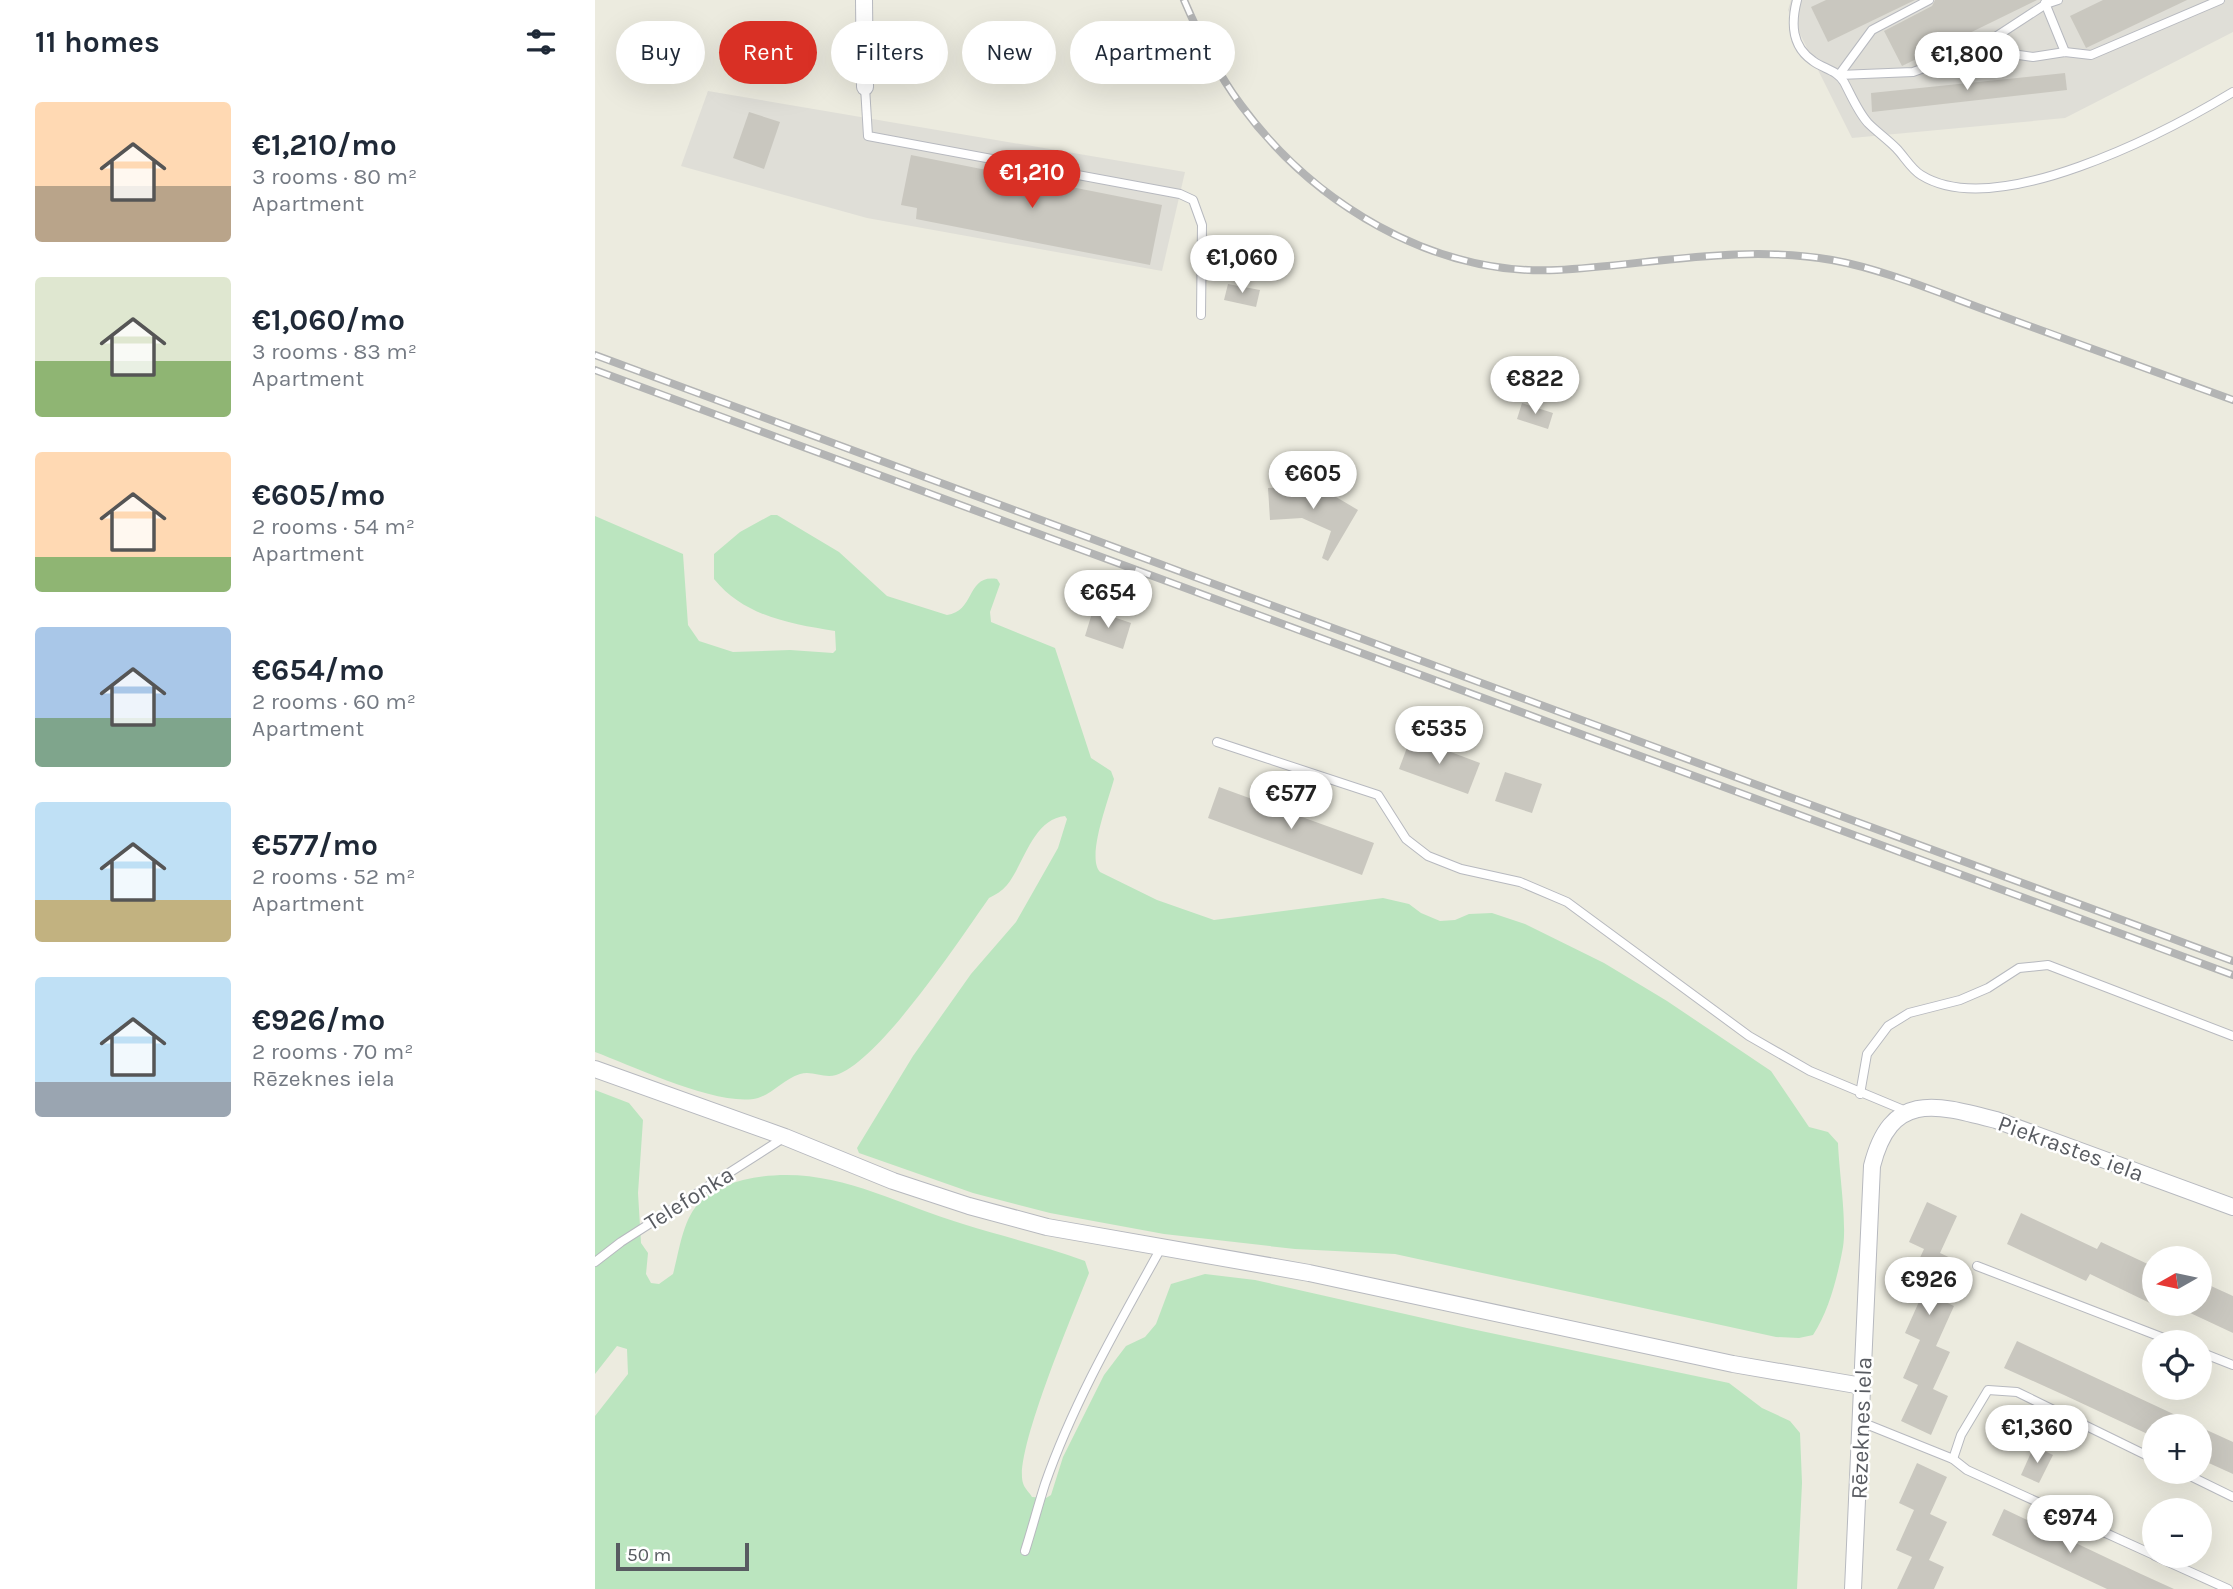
<!DOCTYPE html>
<html lang="en">
<head>
<meta charset="utf-8">
<style>
  body { margin:0; font-family:Karla,sans-serif; background:#f6f6f7; color:#1f2937; height:100vh; display:flex; flex-direction:column; font-size:26px; white-space:nowrap }
  * { box-sizing:border-box; margin:0 }
  p { font-size:23px; color:#747a83 }
  .icon { flex:none; width:38px; height:38px; fill:none; stroke:currentColor; stroke-width:2; stroke-linecap:round; stroke-linejoin:round }
  .map { position:relative; flex:1; overflow:hidden }
  .sheet { display:flex; flex-direction:column; background:#fff; width:595px }
  .sheet>* { flex:none }
  .hud { position:absolute; left:21px; top:21px; width:665px; height:63px; display:flex; gap:14px }
  .needle { width:46px; rotate:261deg }
  .fabs { position:absolute; left:1547px; top:1246px; display:grid; gap:14px }
  .fabs a { display:grid; place-items:center; width:70px; height:70px; border-radius:50%; background:#fff; box-shadow:0 7px 28px #0002; font-size:35px }
  .scale { position:absolute; left:21px; bottom:18px; width:133px; box-sizing:border-box; padding-left:7px; border:4px solid #585b61; border-top:0; font-size:19px; line-height:24px; white-space:nowrap; color:#585b61; -webkit-text-stroke:5px #fff; paint-order:stroke }
  .price { position:absolute; translate:-50% -60px; padding:0 16px; border-radius:24px; background:#fff; color:#222; font-size:23px; line-height:46px; filter:drop-shadow(0 2px 4px #0008) }
  .price::after { content:''; position:absolute; left:50%; top:42px; width:21px; height:16px; margin-left:-10px; background:inherit; clip-path:polygon(0 0,100% 0,50% 100%) }
  .price.selected { background:#d93025; color:#fff }
  ul { padding:0; list-style:none }
  li { display:flex; align-items:center; gap:21px; height:175px; padding:0 35px }
  li span { display:grid; place-items:center; flex:none; width:196px; height:140px; border-radius:7px; color:#555 }
  li>.icon { margin-inline-start:auto }
  span .icon { width:84px; height:84px; fill:#fffc; stroke-width:1 }
  li b { font-size:30px }
  h2 { display:flex; justify-content:space-between; align-items:center; height:84px; padding:0 35px; font-size:30px }
  .tag { padding:0 24px; border-radius:32px; background:#fff; box-shadow:0 7px 28px #0002; font-size:24px; line-height:63px }
  .tag.selected { background:#d93025; color:#fff }
  main { display:flex; flex:1; min-height:0 }
  .map>svg:first-child { display:block }
  .industrial { fill:#dfded7 }
  .green { fill:#bbe5bf }
  .building { fill:#c9c7bf }
  .lines { fill:none; stroke-linecap:round; stroke-linejoin:round }
  .lane-casing { stroke:#b7b9bf; stroke-width:10 }
  .street-casing { stroke:#b7b9bf; stroke-width:18 }
  .lane { stroke:#fff; stroke-width:8 }
  .street { stroke:#fff; stroke-width:16 }
  .rail-casing { stroke:#b3b4b4; stroke-width:8 }
  .rail { stroke:#fff; stroke-width:5; stroke-dasharray:16; stroke-linecap:butt }
  .labels { text-anchor:middle; stroke-width:5; stroke-linejoin:round; paint-order:stroke }
  .street-label { font-size:23px; fill:#585b61; stroke:#fff }
</style>
</head>
<body>
<main>
<section class="sheet">
<h2>11 homes<svg class="icon" aria-label="filters" viewBox="0 0 24 24"><path d="M4 7h16M4 17h16"/><circle cx="9" cy="7" r="2"/><circle cx="15" cy="17" r="2"/></svg></h2>
<ul>
<li><span style="background:linear-gradient(#ffd9b3 60%,#b9a48a 0)"><svg class="icon" aria-label="home" viewBox="0 0 24 24"><path d="M3 11l9-7 9 7M6 9v11h12V9"/></svg></span><div><b>€1,210/mo</b><p>3 rooms · 80 m²</p><p>Apartment</p></div></li>
<li><span style="background:linear-gradient(#dfe7d0 60%,#8fb573 0)"><svg class="icon" aria-label="home" viewBox="0 0 24 24"><path d="M3 11l9-7 9 7M6 9v11h12V9"/></svg></span><div><b>€1,060/mo</b><p>3 rooms · 83 m²</p><p>Apartment</p></div></li>
<li><span style="background:linear-gradient(#ffd9b3 75%,#8fb573 0)"><svg class="icon" aria-label="home" viewBox="0 0 24 24"><path d="M3 11l9-7 9 7M6 9v11h12V9"/></svg></span><div><b>€605/mo</b><p>2 rooms · 54 m²</p><p>Apartment</p></div></li>
<li><span style="background:linear-gradient(#a9c7e8 65%,#7fa58c 0)"><svg class="icon" aria-label="home" viewBox="0 0 24 24"><path d="M3 11l9-7 9 7M6 9v11h12V9"/></svg></span><div><b>€654/mo</b><p>2 rooms · 60 m²</p><p>Apartment</p></div></li>
<li><span style="background:linear-gradient(#bfe0f5 70%,#c2b280 0)"><svg class="icon" aria-label="home" viewBox="0 0 24 24"><path d="M3 11l9-7 9 7M6 9v11h12V9"/></svg></span><div><b>€577/mo</b><p>2 rooms · 52 m²</p><p>Apartment</p></div></li>
<li><span style="background:linear-gradient(#bfe0f5 75%,#9aa5b1 0)"><svg class="icon" aria-label="home" viewBox="0 0 24 24"><path d="M3 11l9-7 9 7M6 9v11h12V9"/></svg></span><div><b>€926/mo</b><p>2 rooms · 70 m²</p><p>Rēzeknes iela</p></div></li>
</ul>
</section>
<div class="map">
<svg width="1638" height="1589" viewBox="0 0 1638 1589">
  <rect width="100%" height="100%" fill="#ecebdf"/>
  <g class="industrial">
    <polygon points="1196,0 1638,0 1638,32 1470,118 1257,138 1193,10"/>
    <polygon points="113,91 590,172 567,271 272,218 86,166"/>
  </g>
  <g class="green">
    <path d="M176 515H182L244 552 292 596 352 615C381 611 371 574 402 579L405 584 395 612 396 622 460 648 496 758 516 771 519 779C514 799 491 857 505 872L562 900 619 920 788 898 814 904 826 913 845 921 860 920 874 914 897 913 930 924 1009 963 1072 1001 1176 1071 1214 1127 1233 1132 1243 1143C1244 1171 1252 1222 1248 1247 1243 1275 1234 1311 1218 1335L1204 1338 1181 1337 800 1254 700 1249 569 1234 455 1213 378 1193 264 1153 262 1148 318 1056 376 974 421 922 463 848 472 819 470 816C438 819 429 864 412 885 407 891 400 895 394 898 365 939 285 1061 241 1075 229 1079 217 1070 205 1074 189 1079 177 1094 163 1098 125 1108 38 1066 0 1052V516L88 554 93 625 104 641 138 652 195 650 238 653 241 650 240 631C195 624 149 616 119 579V554L145 532Z"/>
    <path d="M0 1090 34 1103 48 1120 43 1193 46 1243 53 1253 51 1274 56 1283 64 1284 78 1274C84 1253 87 1222 103 1204 114 1191 132 1184 148 1180 230 1161 292 1201 368 1224 409 1237 450 1246 490 1261L494 1273C480 1309 418 1454 428 1483 429 1488 435 1493 437 1497L451 1498 456 1495 468 1457 509 1375 531 1346 550 1337 561 1324 576 1284 610 1274 660 1280 872 1328 1134 1383 1167 1408 1195 1421 1205 1433 1207 1483 1202 1589H0V1416L33 1374 32 1349 22 1346 0 1374Z"/>
  </g>
  <g class="building">
    <polygon points="1231,0 1320,0 1233,42 1216,7"/>
    <polygon points="1340,0 1442,0 1307,66 1289,31 1337,6"/>
    <polygon points="1508,0 1592,0 1491,48 1475,16"/>
    <polygon points="1470,73 1472,90 1277,112 1276,93"/>
    <polygon points="154,112 185,122 169,169 138,158"/>
    <polygon points="316,155 567,205 555,265 321,219 322,208 306,205"/>
    <polygon points="633,284 665,290 661,307 629,300"/>
    <polygon points="927,403 958,413 953,429 922,419"/>
    <polygon points="707,486 731,491 763,510 733,561 727,558 736,531 707,518 675,520 673,488"/>
    <polygon points="498,610 536,623 528,649 490,636"/>
    <polygon points="816,737 885,763 873,794 804,769"/>
    <polygon points="910,772 947,784 937,813 900,801"/>
    <polygon points="624,787 779,843 767,875 613,818"/>
    <polygon points="1332,1202 1362,1216 1345,1253 1362,1261 1344,1299 1359,1306 1341,1346 1355,1352 1338,1389 1353,1396 1336,1435 1306,1421 1323,1385 1308,1378 1325,1340 1310,1333 1327,1295 1311,1288 1329,1249 1314,1242"/>
    <polygon points="1426,1213 1502,1249 1506,1242 1559,1267 1559,1305 1495,1274 1491,1281 1412,1244"/>
    <polygon points="1605,1281 1638,1296 1638,1333 1576,1304 1605,1304"/>
    <polygon points="1422,1341 1604,1426 1559,1426 1559,1437 1469,1395 1409,1368"/>
    <polygon points="1605,1427 1638,1442 1638,1474 1605,1459"/>
    <polygon points="1439,1446 1458,1455 1444,1483 1426,1475"/>
    <polygon points="1322,1463 1352,1477 1335,1514 1352,1522 1334,1560 1349,1567 1339,1589 1302,1589 1317,1557 1301,1550 1319,1510 1304,1503"/>
    <polygon points="1409,1509 1546,1574 1579,1589 1512,1589 1397,1535"/>
  </g>
  <g class="lines">
    <g class="lane-casing">
      <g id="lane">
        <path d="M1202 0C1196 23 1196 46 1218 61 1229 69 1242 70 1249 82 1256 95 1263 112 1273 123 1282 132 1292 139 1301 148 1309 156 1316 169 1326 175 1401 222 1570 133 1638 92"/>
        <polyline points="1450,3 1470,52"/>
        <polyline points="1382,49 1451,4 1463,0"/>
        <polyline points="1244,75 1318,72 1382,49 1438,57 1470,52 1496,55 1625,0"/>
        <polyline points="1244,75 1277,30 1334,0"/>
        <polyline points="270,87 273,136 585,194 598,200 607,225 606,315"/>
        <polyline points="622,742 783,795 811,839 833,856 866,869 925,882 972,902 1154,1036 1215,1071 1311,1111"/>
        <polyline points="1265,1094 1272,1054 1293,1026 1314,1013 1365,1000 1393,988 1424,968 1453,965 1638,1036"/>
        <polyline points="0,1262 26,1242 190,1137"/>
        <polyline points="1382,1266 1579,1342"/>
        <polyline points="1605,1352 1638,1365"/>
        <polyline points="1266,1422 1358,1459 1372,1470 1559,1555"/>
        <polyline points="1358,1459 1366,1435 1393,1390 1422,1392 1559,1459"/>
        <polyline points="1587,1472 1638,1497"/>
        <path d="M430 1551C437 1529 443 1506 450 1484 479 1401 524 1324 566 1248"/>
        <polyline points="1560,1556 1633,1589"/>
      </g>
    </g>
    <g class="street-casing">
      <g id="street">
        <polyline points="269,0 270,87"/>
        <polyline points="0,1069 190,1137 298,1181 374,1206 452,1227 714,1273 1138,1364 1267,1386"/>
        <path d="M1258 1589 1277 1166C1296 1091 1340 1104 1401 1120L1638 1207"/>
      </g>
    </g>
    <use href="#lane" class="lane"/>
    <use href="#street" class="street"/>
    <g class="rail-casing">
      <g id="rail">
        <path d="M589 0C605 37 622 73 646 105 718 203 837 276 962 270 1053 265 1146 244 1237 260 1288 269 1347 294 1396 312 1477 341 1557 371 1638 400"/>
        <polyline points="0,355 1638,961"/>
        <polyline points="0,370 1638,975"/>
      </g>
    </g>
    <use href="#rail" class="rail"/>
  </g>
  <g class="labels">
    <g class="street-label">
      <text transform="translate(1476 1148) rotate(20)" y="8">Piekrastes iela</text>
      <text transform="translate(94 1198) rotate(-32)" y="8">Telefonka</text>
      <text transform="translate(1266 1428) rotate(-88)" y="8">Rēzeknes iela</text>
    </g>
  </g>
</svg>
<div class="fabs">
<a><svg class="needle" viewBox="-14 -14 28 28"><path d="M0-13l5 13h-10z" fill="#e53935"/><path d="M0 13l5-13h-10z" fill="#747a83"/></svg></a>
<a><svg class="icon" aria-label="locate" viewBox="0 0 24 24"><circle cx="12" cy="12" r="6"/><path d="M12 2v4M12 18v4M2 12h4M18 12h4"/></svg></a>
<a>+</a>
<a>−</a>
</div>
<div class="scale">50 m</div>
<b class="price" style="left:1372px;top:92px">€1,800</b>
<b class="price selected" style="left:437px;top:210px">€1,210</b>
<b class="price" style="left:647px;top:295px">€1,060</b>
<b class="price" style="left:940px;top:416px">€822</b>
<b class="price" style="left:718px;top:511px">€605</b>
<b class="price" style="left:513px;top:630px">€654</b>
<b class="price" style="left:844px;top:766px">€535</b>
<b class="price" style="left:696px;top:831px">€577</b>
<b class="price" style="left:1334px;top:1317px">€926</b>
<b class="price" style="left:1442px;top:1465px">€1,360</b>
<b class="price" style="left:1475px;top:1555px">€974</b>
<div class="hud">
<a class="tag">Buy</a>
<a class="tag selected">Rent</a>
<a class="tag">Filters</a>
<a class="tag">New</a>
<a class="tag">Apartment</a>
</div>
</div>
</main>
</body>
</html>
